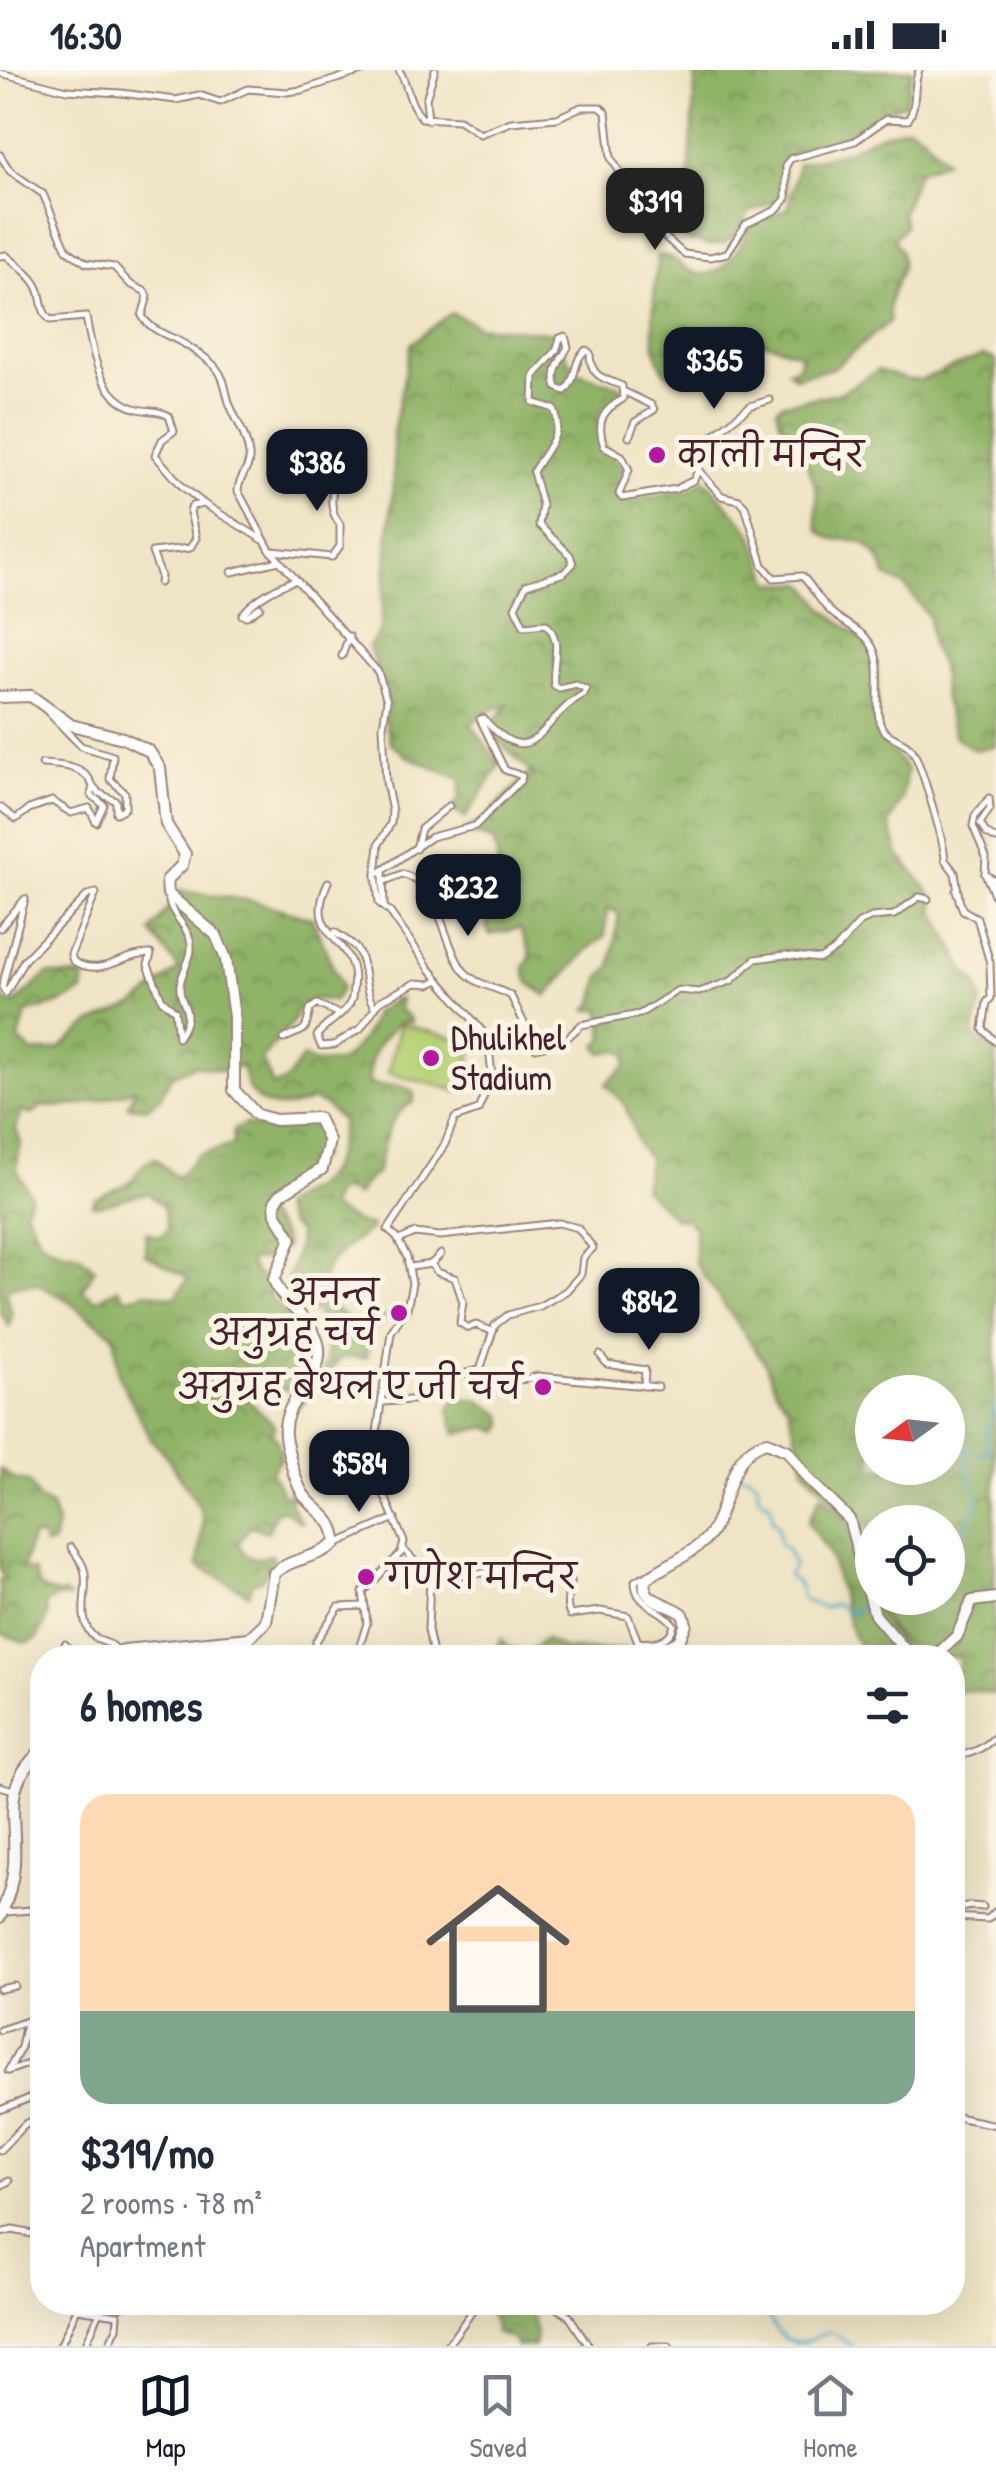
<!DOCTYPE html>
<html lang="en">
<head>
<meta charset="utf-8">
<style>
  body { margin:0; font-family:"Patrick Hand","Playpen Sans Deva",sans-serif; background:#f6f6f7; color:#1f2937; height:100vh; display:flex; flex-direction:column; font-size:38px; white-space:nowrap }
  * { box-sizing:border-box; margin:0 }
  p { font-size:32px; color:#747a83 }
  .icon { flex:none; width:55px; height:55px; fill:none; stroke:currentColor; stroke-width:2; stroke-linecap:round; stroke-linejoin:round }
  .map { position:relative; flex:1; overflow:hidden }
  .sheet { position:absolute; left:30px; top:1575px; width:935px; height:670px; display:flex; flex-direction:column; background:#fff; border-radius:40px; box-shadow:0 10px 40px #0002 }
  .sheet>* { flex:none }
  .needle { width:65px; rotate:255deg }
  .fabs { position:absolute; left:855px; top:1305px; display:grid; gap:20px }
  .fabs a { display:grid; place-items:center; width:110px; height:110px; border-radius:50%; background:#fff; box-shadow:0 10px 40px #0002; font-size:50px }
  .price { position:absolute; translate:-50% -85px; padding:0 22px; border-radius:20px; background:#111827; color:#fff; font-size:32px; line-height:65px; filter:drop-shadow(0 2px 5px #0008) }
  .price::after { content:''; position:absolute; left:50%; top:60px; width:30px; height:22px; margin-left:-15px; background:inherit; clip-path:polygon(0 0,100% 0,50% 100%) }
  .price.selected { background:#222; color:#fff }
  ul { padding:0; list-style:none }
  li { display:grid; align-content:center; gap:20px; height:530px; padding:0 50px }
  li+li { border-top:2px solid #e0e1e3 }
  li span { display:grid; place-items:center; height:310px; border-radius:30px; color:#555 }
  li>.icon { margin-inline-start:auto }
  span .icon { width:180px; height:180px; fill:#fffc; stroke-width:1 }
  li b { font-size:42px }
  h2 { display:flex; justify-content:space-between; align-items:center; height:120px; padding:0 50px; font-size:42px }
  .status { display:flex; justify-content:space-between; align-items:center; height:70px; padding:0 50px; background:#fff; direction:ltr }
  .status svg { height:28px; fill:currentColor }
  .dock { display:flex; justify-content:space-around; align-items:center; height:140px; border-top:2px solid #e0e1e3; background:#fff; font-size:28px; color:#747a83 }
  .dock a { display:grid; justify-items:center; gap:5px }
  .dock .selected { color:#111827 }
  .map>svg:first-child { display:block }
  .green { fill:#b6d177; stroke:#807851; stroke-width:2.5 }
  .forest { fill:url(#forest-crowns); stroke:#6d694a; stroke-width:2.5; fill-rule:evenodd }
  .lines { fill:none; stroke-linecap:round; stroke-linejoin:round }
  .stream { stroke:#4eadcd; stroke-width:2.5 }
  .minor-casing { stroke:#9c8278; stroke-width:9 }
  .highway-casing { stroke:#9c8278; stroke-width:14 }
  .minor { stroke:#fff; stroke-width:5 }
  .highway { stroke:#fff; stroke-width:10 }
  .poi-dot { fill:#b5179e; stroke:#fcf5e5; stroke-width:4 }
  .labels { text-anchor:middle; stroke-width:10; stroke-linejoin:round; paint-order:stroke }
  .poi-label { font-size:35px; fill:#4a1f2b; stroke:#fcf5e5; text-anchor:start }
</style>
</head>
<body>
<div class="status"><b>16:30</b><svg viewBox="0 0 49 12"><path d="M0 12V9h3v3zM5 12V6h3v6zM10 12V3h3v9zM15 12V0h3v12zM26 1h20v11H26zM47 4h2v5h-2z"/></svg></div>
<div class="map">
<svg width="996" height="2276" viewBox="0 0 996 2276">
  <defs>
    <pattern id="forest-crowns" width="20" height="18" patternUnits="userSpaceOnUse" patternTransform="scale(2.5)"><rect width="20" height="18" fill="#90b368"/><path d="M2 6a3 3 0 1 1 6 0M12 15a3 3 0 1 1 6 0" fill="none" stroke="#789156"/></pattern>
  </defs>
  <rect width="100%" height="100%" fill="#fcf5e5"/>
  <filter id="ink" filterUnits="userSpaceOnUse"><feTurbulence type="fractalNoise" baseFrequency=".01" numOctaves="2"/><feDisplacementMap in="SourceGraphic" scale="20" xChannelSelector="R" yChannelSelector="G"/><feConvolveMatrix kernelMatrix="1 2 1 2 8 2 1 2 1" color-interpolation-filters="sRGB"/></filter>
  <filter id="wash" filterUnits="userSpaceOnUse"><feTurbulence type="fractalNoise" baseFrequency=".0048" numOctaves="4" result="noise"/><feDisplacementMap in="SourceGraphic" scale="40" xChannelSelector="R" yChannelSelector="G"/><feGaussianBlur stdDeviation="2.25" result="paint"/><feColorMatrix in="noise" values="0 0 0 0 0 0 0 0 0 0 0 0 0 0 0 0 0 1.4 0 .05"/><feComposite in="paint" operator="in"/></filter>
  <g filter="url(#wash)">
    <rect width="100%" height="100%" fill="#efe4c5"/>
    <polygon class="green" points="400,954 474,973 462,1022 388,1003"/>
    <g class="forest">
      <path d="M696 0H913L905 34C883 37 868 55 848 64 825 75 799 74 782 92L786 127 749 142 736 164 724 173 709 175 686 170 681 163 687 141Z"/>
      <path d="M908 56 923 65 946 91 918 101 902 143 905 155 894 170C918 200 881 219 890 251L833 298 794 307 788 300 798 297 801 284 755 269C735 292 727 309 694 310 684 311 672 310 665 301 646 280 655 212 658 185 673 185 675 191 687 199 719 219 740 178 751 154L788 139 798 94 847 81 876 66Z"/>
      <path d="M451 243 478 256 554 263 575 302 620 316 624 322 620 328 599 343C598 379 607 379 629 404L617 420 620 431 690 420 705 409 751 462 772 513H805L825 540 867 573 877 599V663L907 700 902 729 889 754 899 785 933 826 935 842 965 901 976 913 982 931 973 967 996 977 994 1624 969 1620 953 1622C953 1605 959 1601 960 1587H943L958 1573 954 1568 933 1585 917 1587 877 1544 856 1456 805 1400 788 1336 776 1320 765 1293 695 1193V1158L686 1149H675L643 1118 649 1089 639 1076 625 1035 606 1014 626 996 627 985 618 980 602 983 597 975 604 969 601 940H587L594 933 600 908 611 896 619 843 607 838 605 866 588 879 547 926 529 913 524 898 531 885 520 858 490 865 486 856 501 831C496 810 501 791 493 770L465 762 489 744 529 703 533 704 487 660 508 634 485 642 471 654 500 695 465 748 452 739 459 729 461 709 408 687 391 673 384 648 389 634 369 577 380 561 394 407 393 362 411 274ZM872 1322H948V1398H872ZM872 1452H948V1528H872Z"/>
      <path d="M983 285 996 290V676L974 680 955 667 944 628 941 596 931 576 929 547 905 516 886 506C867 448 837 484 818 459 815 447 818 437 817 426 815 407 794 363 780 352L777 338 781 334 840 323 878 300 906 309 921 310Z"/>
      <path d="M180 821 253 831 312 848 342 918 334 931 314 929 297 940C294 959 271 972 262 990L273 1016 285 1012 303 987 315 993 341 992C356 977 369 965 374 943L395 929H400L399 940 409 947 411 953 403 951C379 966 368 985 369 1014 388 1018 396 1011 414 1022V1032C384 1045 384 1080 376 1104L367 1110 356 1126 345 1120 335 1123 329 1138 361 1154 371 1155 372 1158C346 1178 315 1193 323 1230L355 1254 384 1246 369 1268 366 1288 342 1287 334 1295 330 1312 296 1339C300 1325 305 1322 315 1313 335 1294 325 1265 317 1243L304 1237 286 1212 297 1180 298 1162 289 1155 281 1138C290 1127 302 1124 314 1116 337 1102 338 1075 342 1051L325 1035 312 1030C292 1039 265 1043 250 1021 246 1015 244 1003 242 996L225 1001 195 995 171 1006 160 1028 147 1038 128 1036 135 1019C103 1030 76 1039 41 1036L32 1045 22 1041 16 1059 21 1074 16 1098 31 1126 25 1140 41 1171 61 1181 79 1185 95 1199 82 1220 96 1230 118 1218 127 1229 146 1222 176 1227 188 1208 145 1184 146 1162 160 1167 168 1159 163 1136 148 1123C129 1125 111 1136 92 1135L95 1129 129 1113 144 1094 155 1088 177 1108 198 1085 233 1075 234 1060 246 1054 274 1061 307 1049 318 1058 321 1086 259 1136C269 1152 283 1159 285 1178L270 1189 249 1190 253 1201 268 1215 271 1229 291 1249 294 1257 277 1265 304 1275 302 1297 295 1298 300 1308 295 1318C279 1322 268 1316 252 1321L249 1329C255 1342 270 1345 275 1358L270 1363 276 1367 281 1386 271 1402 284 1426 291 1422 288 1407 295 1414V1426L289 1431 302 1454 285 1440 276 1441 268 1462 250 1456 238 1473C247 1491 254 1490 272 1485L274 1489 262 1509 251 1514 249 1524 198 1496 203 1450 199 1436 168 1388 151 1369 119 1307 114 1265 62 1227 36 1214 10 1216 6 1224 12 1244 9 1256 0 1242V928L14 934 48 904 84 907 83 922 58 934 26 943 19 970 33 983 59 979 91 953 135 935 179 899 151 862Z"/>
      <polygon points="462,1328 478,1330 503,1345 504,1355 500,1362 487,1357 456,1364 449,1340 453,1332"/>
      <path d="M0 1399 13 1409 29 1412 38 1429 51 1436 57 1454 53 1473 44 1475 43 1468 32 1466 22 1499 34 1501C38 1522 46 1523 65 1524L69 1528 58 1527 45 1534 48 1545 37 1569 27 1573 0 1563V1510H6L0 1500Z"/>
      <polygon points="821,1425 847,1450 867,1527 909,1587 866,1587 852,1564 830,1485 808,1452"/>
      <polygon points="501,1569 508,1577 529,1581 545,1569 565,1580 629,1580 629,1583 490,1587"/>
      <path d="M485 2233H532C528 2248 539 2258 534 2276H516L513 2269 495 2263 494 2252Z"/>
    </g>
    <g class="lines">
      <g class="stream">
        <polyline points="739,1405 748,1405 757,1412 759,1428 770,1433 773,1450 778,1455 780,1475 787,1479 794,1495 788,1506 798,1513 803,1530 824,1538 835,1534 850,1543 869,1534"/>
        <polyline points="948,1486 975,1441 977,1431 965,1380 989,1385 986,1363 996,1333"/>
        <polyline points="594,2232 610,2232"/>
        <polyline points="643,2232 668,2240 679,2232"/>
        <path d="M762 2232C768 2249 778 2272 800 2272 810 2272 821 2264 831 2262L853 2276"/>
      </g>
    </g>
  </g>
  <g filter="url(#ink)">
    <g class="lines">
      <g class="minor-casing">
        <g id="minor">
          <path d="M399 0C409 16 408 34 422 48L459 50 480 64 511 52 557 48 581 37H600L606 42 611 88 640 135 659 143 665 167 684 184 710 187 727 183 746 154 776 140 786 129V96L790 89 855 71 886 49 908 50C918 35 912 17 919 0"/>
          <polyline points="0,3 67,20 121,23 176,30 199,25 220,32 248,19 287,22 302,20 365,0"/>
          <polyline points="428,50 426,29 435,0"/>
          <path d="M0 85 10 101 43 124 67 180 86 193 114 197 130 214 144 221 148 226 142 246C153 263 170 265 186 275 196 282 210 289 217 299 226 310 225 322 230 335 237 352 247 366 249 385 251 399 238 407 238 421L270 480 378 602 387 631 383 656 386 712 392 741 391 753 379 774 376 805"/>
          <path d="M0 186 6 185C16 194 32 205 38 218 43 230 40 240 50 250L86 247C92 279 98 329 138 339 150 342 158 339 169 346L174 361 162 370 155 385 183 417 204 434 263 470"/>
          <polyline points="625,322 652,335 654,340 635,352 629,367"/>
          <path d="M699 401 722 426 739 430 745 436 763 495 774 508 802 506C813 517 819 531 831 542 850 559 871 561 877 590 881 608 874 644 882 658 889 669 904 669 912 680 921 692 945 776 945 790L955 803 959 828 956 821"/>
          <path d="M272 481 332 487 340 476V454C325 436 335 418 336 397L329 385 305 367"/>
          <polyline points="232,502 279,491"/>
          <polyline points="160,513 161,506 152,482 190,478 196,468 190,442 192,436 204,434"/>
          <path d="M260 537 247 546 242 545C253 530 277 516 296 510"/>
          <polyline points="342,586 349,566"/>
          <path d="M42 694C61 695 86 696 93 716"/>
          <polyline points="0,737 16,749 29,739 52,731 71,743 89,738 96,752 104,735 91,725 93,716 99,723 116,731 116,743 125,738 125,723 110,709 113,686 81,676 45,639"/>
          <polyline points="416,779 421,759 449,736"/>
          <polyline points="383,800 384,837"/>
          <polyline points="985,804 986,787 973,756 975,746 989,728 990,739 980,753 986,763 996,769"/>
          <path d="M385 811 402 804C441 813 442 872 463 900 476 916 495 916 511 926L536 978 564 971 581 955 640 944 678 920 699 922 731 911 755 889 785 885 820 889 837 878 859 853 872 847 894 845 919 827 928 829"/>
          <path d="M328 812C301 871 361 866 353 918 352 925 354 926 350 933 343 946 325 953 317 966L321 976 334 975 360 959 380 931 415 913 430 914 439 910"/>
          <polyline points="996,818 993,809 985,804 996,829"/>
          <polyline points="959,830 963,840 977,848 990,893 991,928 987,932 983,959 996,972"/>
          <path d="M0 858 25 829 2 917 6 923 24 890 88 825 96 823 71 884 73 891C102 909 122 883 151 884L148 895 162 930 175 941 178 968C198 938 178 937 180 915 182 899 195 886 190 869 185 853 170 844 168 827"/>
          <path d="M335 862C342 868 350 871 356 878 368 895 362 919 374 936"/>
          <path d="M284 969C304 957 305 968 310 939L317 934 339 944"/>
          <polyline points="431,1194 441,1184"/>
          <polyline points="411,1197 431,1194 437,1202 455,1208 463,1232 460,1253 468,1258 476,1255 492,1261"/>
          <polyline points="600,1285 607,1294 645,1300 644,1316"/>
          <path d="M480 1301C500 1313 517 1312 538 1306L658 1317"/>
          <polyline points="383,1332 423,1329 458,1305 480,1300 495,1255 508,1245 540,1236 566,1221 581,1204 583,1188 593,1178 578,1158 559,1153 440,1166 415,1163 399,1170"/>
          <polyline points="338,1473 395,1448"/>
          <path d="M71 1477C75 1484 82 1491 84 1499 90 1519 76 1545 91 1564 99 1574 111 1570 118 1582"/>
          <path d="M403 1479 430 1507 567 1497C576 1512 562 1530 570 1545L600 1541 628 1546 638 1572C653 1574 671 1571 674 1555 662 1536 635 1538 635 1511L642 1507 646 1510"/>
          <polyline points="430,1507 428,1560 434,1588"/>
          <polyline points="249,1568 250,1588"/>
          <polyline points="65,1574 76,1588"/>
          <polyline points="316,1588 316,1571 339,1537 364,1536"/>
          <path d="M356 1588 367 1553 363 1522 401 1483 404 1472 380 1415 374 1384 391 1262 407 1238 412 1214 407 1187 397 1168 388 1160 445 1074 455 1048 478 1040 492 1006 488 968 429 898 390 842 379 833 376 805 431 767 475 756 521 710 522 706 505 700 480 649 483 648C536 708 540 647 584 624L586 619 576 614 559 618 554 615C551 592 564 572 546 554L524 556 515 537 526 515 564 503 573 494 570 485 539 455 542 435 533 402C544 382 565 363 554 339L533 332 534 306 556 281 560 268 565 266 568 277C560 292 551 301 557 318L565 321C577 310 573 289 586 280L590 283C590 307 603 308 622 316L623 329C602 340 596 352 604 376L622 386 629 400 619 424 622 428 676 419 694 410 711 367 750 336 770 330"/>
          <path d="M952 1687C971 1684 982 1680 996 1666"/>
          <polyline points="0,1716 10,1719"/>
          <polyline points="952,1840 971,1836 983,1837"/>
          <polyline points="6,1842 31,1840 41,1833"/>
          <polyline points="952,1847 988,1849 996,1841"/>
          <polyline points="0,1919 15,1916"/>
          <polyline points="0,1960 30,1950 42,1931"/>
          <polyline points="8,2001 21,1977 26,1953"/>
          <polyline points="8,2001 42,1989"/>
          <polyline points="0,2040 42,2023"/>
          <polyline points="952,2046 996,2055"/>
          <polyline points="0,2080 25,2054 42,2046"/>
          <polyline points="0,2116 9,2111"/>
          <polyline points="0,2163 13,2160 42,2166"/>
          <polyline points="40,2166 39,2181 42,2185"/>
          <polyline points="42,2186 33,2207 42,2216"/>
          <polyline points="70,2232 77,2239 118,2245 117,2258 108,2276"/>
          <polyline points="547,2232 569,2246 589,2276"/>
          <polyline points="121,2237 128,2232"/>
          <polyline points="60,2276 77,2239"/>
          <polyline points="85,2276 99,2244"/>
          <polyline points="447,2276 479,2232"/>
          <polyline points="652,2276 669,2276"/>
        </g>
      </g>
      <g class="highway-casing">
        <g id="highway">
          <path d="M0 627 31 626 71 655 123 668 149 681 160 698 166 754 185 784 182 795 167 810 168 824 216 865 226 889 234 947V1020L257 1045 276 1050 318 1048 329 1071 322 1099 281 1124 275 1132 276 1144 291 1168 274 1210C283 1234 310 1248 318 1273 328 1309 276 1329 286 1372 290 1388 294 1410 303 1424 316 1443 336 1447 336 1473 319 1488 293 1487 274 1503L266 1552 249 1568 124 1580 106 1588"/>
          <polyline points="192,1588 205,1574"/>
          <path d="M631 1588 661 1580 679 1571 686 1554 683 1544C672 1534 641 1532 645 1512 648 1502 698 1485 712 1461 729 1433 729 1380 767 1372L788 1381 808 1409 849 1449 875 1545 912 1588"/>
          <polyline points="933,1588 957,1566 972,1531 996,1528"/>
          <path d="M0 1847C7 1831 13 1812 14 1794 17 1742 0 1718 42 1680"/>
        </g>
      </g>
      <use href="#minor" class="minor"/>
      <use href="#highway" class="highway"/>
    </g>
  </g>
  <g class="poi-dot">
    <circle cx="657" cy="385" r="10"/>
    <circle cx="431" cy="988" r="10"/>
    <circle cx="399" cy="1243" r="10"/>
    <circle cx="543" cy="1317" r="10"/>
    <circle cx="366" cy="1507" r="10"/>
  </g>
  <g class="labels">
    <g class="poi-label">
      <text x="677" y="397">काली मन्दिर</text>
      <text x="451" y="980">Dhulikhel<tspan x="451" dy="40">Stadium</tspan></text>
      <text x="379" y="1235" text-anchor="end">अनन्त<tspan x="379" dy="40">अनुग्रह चर्च</tspan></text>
      <text x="523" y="1329" text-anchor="end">अनुग्रह बेथल ए जी चर्च</text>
      <text x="386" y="1519">गणेश मन्दिर</text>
    </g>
  </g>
</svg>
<div class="fabs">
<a><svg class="needle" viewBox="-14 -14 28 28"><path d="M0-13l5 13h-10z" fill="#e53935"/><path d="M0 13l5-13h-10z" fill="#747a83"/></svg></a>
<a><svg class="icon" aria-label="locate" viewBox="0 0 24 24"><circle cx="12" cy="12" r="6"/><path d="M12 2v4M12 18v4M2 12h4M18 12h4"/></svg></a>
</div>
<b class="price selected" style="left:655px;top:183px">$319</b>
<b class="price" style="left:714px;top:342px">$365</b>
<b class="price" style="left:317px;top:444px">$386</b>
<b class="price" style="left:468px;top:869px">$232</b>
<b class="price" style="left:649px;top:1283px">$842</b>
<b class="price" style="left:359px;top:1445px">$584</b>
<section class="sheet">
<h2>6 homes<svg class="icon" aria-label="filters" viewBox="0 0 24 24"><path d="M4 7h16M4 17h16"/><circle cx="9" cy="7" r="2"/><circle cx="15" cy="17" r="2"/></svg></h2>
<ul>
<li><span style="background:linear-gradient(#ffd9b3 70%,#7fa58c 0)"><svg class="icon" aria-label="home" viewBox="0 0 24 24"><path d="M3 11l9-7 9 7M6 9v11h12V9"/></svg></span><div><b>$319/mo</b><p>2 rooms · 78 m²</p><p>Apartment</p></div></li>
</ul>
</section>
</div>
<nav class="dock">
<a class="selected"><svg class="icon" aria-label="map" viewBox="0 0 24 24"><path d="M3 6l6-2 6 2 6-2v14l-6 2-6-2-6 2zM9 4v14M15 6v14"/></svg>Map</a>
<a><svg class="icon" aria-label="saved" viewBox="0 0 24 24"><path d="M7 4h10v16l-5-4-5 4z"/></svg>Saved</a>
<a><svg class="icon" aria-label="home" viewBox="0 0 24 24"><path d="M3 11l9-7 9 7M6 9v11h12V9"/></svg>Home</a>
</nav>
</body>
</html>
